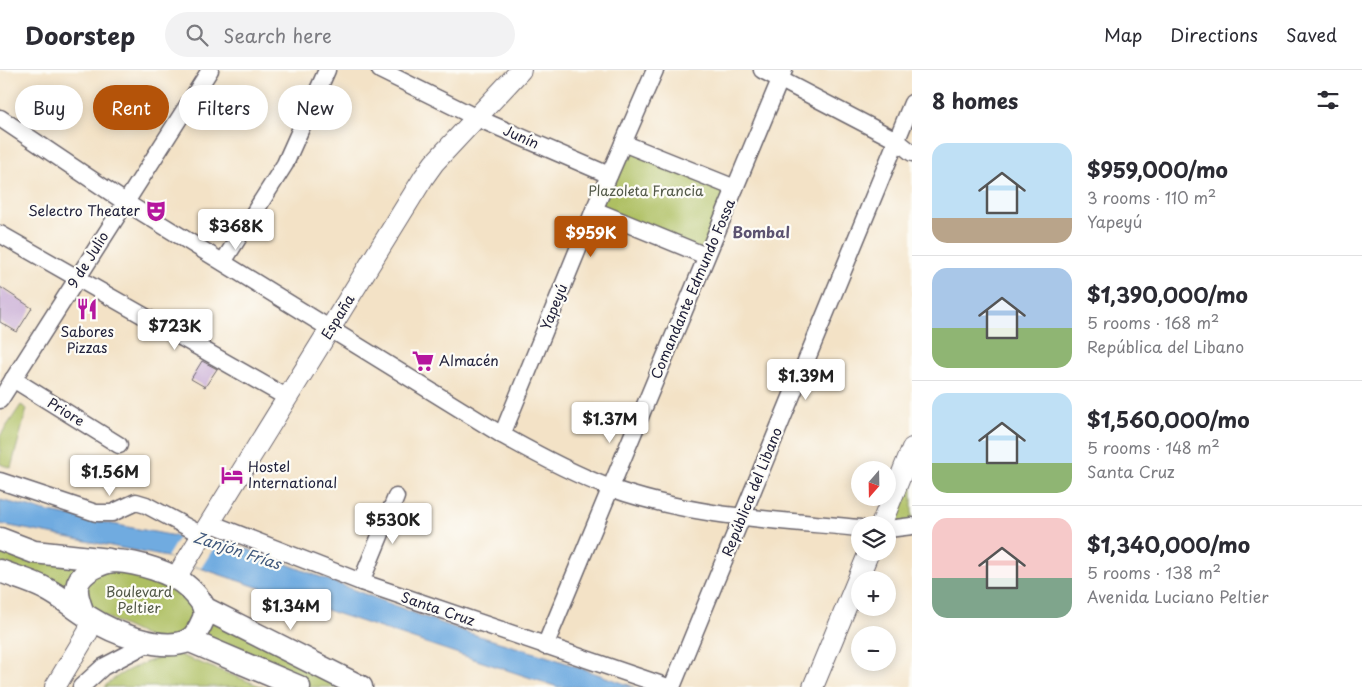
<!DOCTYPE html>
<html lang="en">
<head>
<meta charset="utf-8">
<style>
  body { margin:0; font-family:"Playpen Sans",sans-serif; background:#f2f2f3; color:#2b2b33; height:100vh; display:flex; flex-direction:column; font-size:19px; white-space:nowrap }
  * { box-sizing:border-box; margin:0 }
  p { font-size:16px; color:#7c7c81 }
  .icon { flex:none; width:28px; height:28px; fill:none; stroke:currentColor; stroke-width:2; stroke-linecap:round; stroke-linejoin:round }
  .map { position:relative; flex:1; overflow:hidden }
  .sheet { display:flex; flex-direction:column; background:#fff; width:450px }
  .sheet>* { flex:none }
  .banner { position:absolute; left:15px; top:15px; width:475px; height:45px; display:flex; gap:10px }
  .needle { width:32px; rotate:200deg }
  .tools { position:absolute; left:851px; top:391px; display:grid; gap:10px }
  .tools a { display:grid; place-items:center; width:45px; height:45px; border-radius:50%; background:#fff; box-shadow:0 2px 12px #0003; font-size:25px }
  .price { position:absolute; translate:-50% -42px; padding:0 11px; border-radius:5px; background:#fff; color:#222; font-size:16px; line-height:32px; filter:drop-shadow(0 1px 2px #0008) }
  .price::after { content:''; position:absolute; left:50%; top:30px; width:15px; height:11px; margin-left:-8px; background:inherit; clip-path:polygon(0 0,100% 0,50% 100%) }
  .price.active { background:#b45309; color:#fff }
  ul { padding:0; list-style:none }
  li { display:flex; align-items:center; gap:15px; height:125px; padding:0 20px }
  li+li { border-top:1px solid #e1e1e2 }
  li span { display:grid; place-items:center; flex:none; width:140px; height:100px; border-radius:15px; color:#555 }
  li>.icon { margin-inline-start:auto }
  span .icon { width:60px; height:60px; fill:#fffc; stroke-width:1 }
  li b { font-size:21px }
  h2 { display:flex; justify-content:space-between; align-items:center; height:60px; padding:0 20px; font-size:21px }
  .tag { padding:0 18px; border-radius:22px; background:#fff; box-shadow:0 2px 12px #0003; font-size:18px; line-height:45px }
  .tag.active { background:#b45309; color:#fff }
  header { display:flex; align-items:center; gap:30px; box-sizing:border-box; height:70px; padding:0 25px; background:#fff; border-bottom:1px solid #e1e1e2 }
  header strong { font-size:24px }
  nav { display:flex; gap:28px; margin-inline-start:auto; font-size:18px }
  .search { width:350px; height:45px; background:#f2f2f3; display:flex; align-items:center; gap:12px; box-sizing:border-box; padding:0 18px; border-radius:28px; color:#7c7c81; font-size:19px }
  main { display:flex; flex:1; min-height:0 }
  .map>svg:first-child { display:block }
  .green { fill:#aebf62; stroke:#68704e }
  .water { fill:#6fabe0; stroke:#48668e }
  .pier { fill:#f3e2c6 }
  .building { fill:#c9add6 }
  .lines { fill:none; stroke-linecap:round; stroke-linejoin:round }
  .minor-casing { stroke:#6b656c; stroke-width:19 }
  .tertiary-casing { stroke:#6b656c; stroke-width:22 }
  .secondary-casing { stroke:#6b656c; stroke-width:25 }
  .minor { stroke:#fff; stroke-width:16 }
  .tertiary { stroke:#fff; stroke-width:20 }
  .secondary { stroke:#fff; stroke-width:22 }
  .labels { text-anchor:middle; stroke-width:4.5; stroke-linejoin:round; paint-order:stroke }
  .street-label { font-size:14px; fill:#22223b; stroke:#fdfcf7 }
  .park-label { font-size:14px; fill:#535949; stroke:#fdfcf7 }
  .poi-label { font-size:14px; fill:#22223b; stroke:#fdfcf7; text-anchor:start }
  .neighbourhood-label { font-size:15px; font-weight:bold; fill:#5c5371; stroke:#fdfcf7 }
  .water-label { font-size:15px; font-style:italic; fill:#41597d; stroke:#fdfcf7 }
</style>
</head>
<body>
<header>
<strong>Doorstep</strong>
<div class="search"><svg class="icon" aria-label="search" viewBox="0 0 24 24"><circle cx="10" cy="10" r="6"/><path d="M15 15l6 6"/></svg>Search here</div>
<nav><a>Map</a><a>Directions</a><a>Saved</a></nav>
</header>
<main>
<div class="map">
<svg width="912" height="617" viewBox="0 0 912 617">
  <rect width="100%" height="100%" fill="#fdfcf7"/>
  <filter id="ink" filterUnits="userSpaceOnUse"><feTurbulence type="fractalNoise" baseFrequency=".02" numOctaves="2"/><feDisplacementMap in="SourceGraphic" scale="10" xChannelSelector="R" yChannelSelector="G"/><feConvolveMatrix kernelMatrix="1 2 1 2 8 2 1 2 1" color-interpolation-filters="sRGB"/></filter>
  <filter id="wash" filterUnits="userSpaceOnUse"><feTurbulence type="fractalNoise" baseFrequency=".0096" numOctaves="4" result="noise"/><feDisplacementMap in="SourceGraphic" scale="20" xChannelSelector="R" yChannelSelector="G"/><feGaussianBlur stdDeviation="1.12" result="paint"/><feColorMatrix in="noise" values="0 0 0 0 0 0 0 0 0 0 0 0 0 0 0 0 0 1.4 0 .05"/><feComposite in="paint" operator="in"/></filter>
  <g filter="url(#wash)">
    <rect width="100%" height="100%" fill="#f3e2c6"/>
    <g class="green">
      <polygon points="623,73 735,118 706,186 594,140"/>
      <polygon points="21,335 27,339 11,398 0,394 0,366"/>
      <polygon points="912,385 912,452 888,455"/>
      <polygon points="0,470 151,500 355,617 309,617 150,568 0,496"/>
      <path d="M177 584 263 617H104C121 600 153 588 177 584Z"/>
    </g>
    <polygon class="water" points="0,430 49,442 191,469 229,472 427,548 469,563 552,588 634,617 558,617 167,487 0,454"/>
    <polygon class="pier" points="179,467 199,470 219,470 201,498 167,487"/>
    <g id="blocks">
      <g class="building">
        <polygon points="0,217 32,238 17,262 0,252"/>
        <polygon points="202,291 217,299 205,317 191,309"/>
      </g>
    </g>
  </g>
  <g filter="url(#ink)">
    <use href="#blocks" fill-opacity="0" stroke="#6b656c" stroke-width="1"/>
    <g class="lines">
      <g class="minor-casing">
        <g id="minor">
          <polyline points="380,0 477,48 609,105"/>
          <polyline points="762,0 896,70 912,83"/>
          <path d="M0 48 125 132 502 365C536 384 571 403 608 417 689 447 776 450 860 458"/>
          <polyline points="623,73 735,118"/>
          <polyline points="594,140 706,186"/>
          <polyline points="0,164 288,328"/>
          <polyline points="223,192 285,94 327,0"/>
          <polyline points="13,309 119,375"/>
          <polyline points="0,330 210,0"/>
          <polyline points="502,365 594,140 655,0"/>
          <polyline points="0,411 96,443 112,443 136,432 146,435 202,465"/>
          <polyline points="210,453 361,512 668,617"/>
          <polyline points="888,459 912,456"/>
          <polyline points="361,512 396,427"/>
          <polyline points="545,576 784,0"/>
          <polyline points="81,617 103,597 151,572"/>
          <polyline points="672,617 912,33"/>
        </g>
      </g>
      <g class="tertiary-casing">
        <g id="tertiary">
          <polyline points="881,455 912,378"/>
          <polyline points="175,509 424,107 434,93 521,0"/>
          <polyline points="55,617 88,562 91,549"/>
          <polyline points="813,617 869,482"/>
        </g>
      </g>
      <g class="secondary-casing">
        <g id="secondary">
          <polyline points="0,469 34,482 109,490"/>
          <path d="M0 501C15 507 32 511 46 519 62 527 75 539 90 548 113 563 161 582 188 571 195 567 200 557 203 550 209 537 197 526 189 518 173 502 136 492 115 491 107 491 93 497 87 502 82 506 78 510 77 517 76 526 80 535 83 543"/>
          <polyline points="204,538 361,617"/>
          <polyline points="188,570 299,617"/>
        </g>
      </g>
      <use href="#minor" class="minor"/>
      <use href="#tertiary" class="tertiary"/>
      <use href="#secondary" class="secondary"/>
    </g>
  </g>
  <defs>
    <g id="theatre-bare" transform="scale(1.725)"><path d="M-5-5.5Q0-4 5-5.5V0Q5 5 0 6Q-5 5-5 0ZM-3.3-2.5H-1v1.5H-3.3ZM1-2.5H3.3v1.5H1ZM-2.8 1Q0 5.5 2.8 1Z" fill="#b5179e" stroke="#fdfcf7" stroke-width="2.5" paint-order="stroke"/></g>
    <g id="restaurant-bare" transform="scale(1.725)"><path d="M-5-6h1v4h1v-4h1v4h1v-4h1v5L-1.5 .5V6h-2V.5L-5-1ZM5-6V6H3V1.5H1.5Q1.5-4 5-6Z" fill="#b5179e" stroke="#fdfcf7" stroke-width="2.5" paint-order="stroke"/></g>
    <g id="supermarket-bare" transform="scale(1.725)"><path d="M-6-5.5h2.5l.6 2H6L4.5 2H-2.5L-4.4-4H-6ZM-1.5 3.2a1.3 1.3 0 1 0 .1 0ZM3 3.2a1.3 1.3 0 1 0 .1 0Z" fill="#b5179e" stroke="#fdfcf7" stroke-width="2.5" paint-order="stroke"/></g>
    <g id="hotel-bare" transform="scale(1.725)"><path d="M-6-4.5h1.5V1H6V5H4.5V3h-9V5H-6ZM-4 0a1.8 1.8 0 1 1 3.6 0ZM.5 0V-2.5h3Q6-2.5 6 0Z" fill="#b5179e" stroke="#fdfcf7" stroke-width="2.5" paint-order="stroke"/></g>
  </defs>
  <g fill-rule="evenodd">
    <use href="#theatre-bare" x="156" y="141"/>
    <use href="#restaurant-bare" x="87" y="239"/>
    <use href="#supermarket-bare" x="423" y="291"/>
    <use href="#hotel-bare" x="232" y="405"/>
  </g>
  <g class="labels">
    <g class="street-label">
      <text transform="translate(521 67) rotate(24)" y="5">Junín</text>
      <text transform="translate(88 190) rotate(-58)" y="5">9 de Julio</text>
      <text transform="translate(693 219) rotate(-67)" y="5">Comandante Edmundo Fossa</text>
      <text transform="translate(554 237) rotate(-68)" y="5">Yapeyú</text>
      <text transform="translate(338 247) rotate(-59)" y="5">España</text>
      <text transform="translate(66 342) rotate(32)" y="5">Priore</text>
      <text transform="translate(752 422) rotate(-68)" y="5">República del Libano</text>
      <text transform="translate(438 539) rotate(19)" y="5">Santa Cruz</text>
    </g>
    <g class="park-label">
      <text x="646" y="126">Plazoleta Francia</text>
      <text x="139" y="527">Boulevard<tspan x="139" dy="16">Peltier</tspan></text>
    </g>
    <g class="poi-label">
      <text x="140" y="146" text-anchor="end">Selectro Theater</text>
      <text x="87" y="267" text-anchor="middle">Sabores<tspan x="87" dy="16">Pizzas</tspan></text>
      <text x="439" y="296">Almacén</text>
      <text x="248" y="402">Hostel<tspan x="248" dy="16">International</tspan></text>
    </g>
    <g class="neighbourhood-label">
      <text x="761" y="168">Bombal</text>
    </g>
    <g class="water-label">
      <text transform="translate(237 481) rotate(18)" y="5">Zanjón Frías</text>
    </g>
  </g>
</svg>
<div class="tools">
<a><svg class="needle" viewBox="-14 -14 28 28"><path d="M0-13l5 13h-10z" fill="#e53935"/><path d="M0 13l5-13h-10z" fill="#7c7c81"/></svg></a>
<a><svg class="icon" aria-label="layers" viewBox="0 0 24 24"><path d="M12 4l9 5-9 5-9-5zM3 14l9 5 9-5"/></svg></a>
<a>+</a>
<a>−</a>
</div>
<b class="price" style="left:236px;top:181px">$368K</b>
<b class="price active" style="left:591px;top:188px">$959K</b>
<b class="price" style="left:175px;top:281px">$723K</b>
<b class="price" style="left:806px;top:331px">$1.39M</b>
<b class="price" style="left:610px;top:374px">$1.37M</b>
<b class="price" style="left:110px;top:427px">$1.56M</b>
<b class="price" style="left:393px;top:475px">$530K</b>
<b class="price" style="left:291px;top:561px">$1.34M</b>
<div class="banner">
<a class="tag">Buy</a>
<a class="tag active">Rent</a>
<a class="tag">Filters</a>
<a class="tag">New</a>
</div>
</div>
<section class="sheet">
<h2>8 homes<svg class="icon" aria-label="filters" viewBox="0 0 24 24"><path d="M4 7h16M4 17h16"/><circle cx="9" cy="7" r="2"/><circle cx="15" cy="17" r="2"/></svg></h2>
<ul>
<li><span style="background:linear-gradient(#bfe0f5 75%,#b9a48a 0)"><svg class="icon" aria-label="home" viewBox="0 0 24 24"><path d="M3 11l9-7 9 7M6 9v11h12V9"/></svg></span><div><b>$959,000/mo</b><p>3 rooms · 110 m²</p><p>Yapeyú</p></div></li>
<li><span style="background:linear-gradient(#a9c7e8 60%,#8fb573 0)"><svg class="icon" aria-label="home" viewBox="0 0 24 24"><path d="M3 11l9-7 9 7M6 9v11h12V9"/></svg></span><div><b>$1,390,000/mo</b><p>5 rooms · 168 m²</p><p>República del Libano</p></div></li>
<li><span style="background:linear-gradient(#bfe0f5 70%,#8fb573 0)"><svg class="icon" aria-label="home" viewBox="0 0 24 24"><path d="M3 11l9-7 9 7M6 9v11h12V9"/></svg></span><div><b>$1,560,000/mo</b><p>5 rooms · 148 m²</p><p>Santa Cruz</p></div></li>
<li><span style="background:linear-gradient(#f6c9c9 60%,#7fa58c 0)"><svg class="icon" aria-label="home" viewBox="0 0 24 24"><path d="M3 11l9-7 9 7M6 9v11h12V9"/></svg></span><div><b>$1,340,000/mo</b><p>5 rooms · 138 m²</p><p>Avenida Luciano Peltier</p></div></li>
</ul>
</section>
</main>
</body>
</html>
